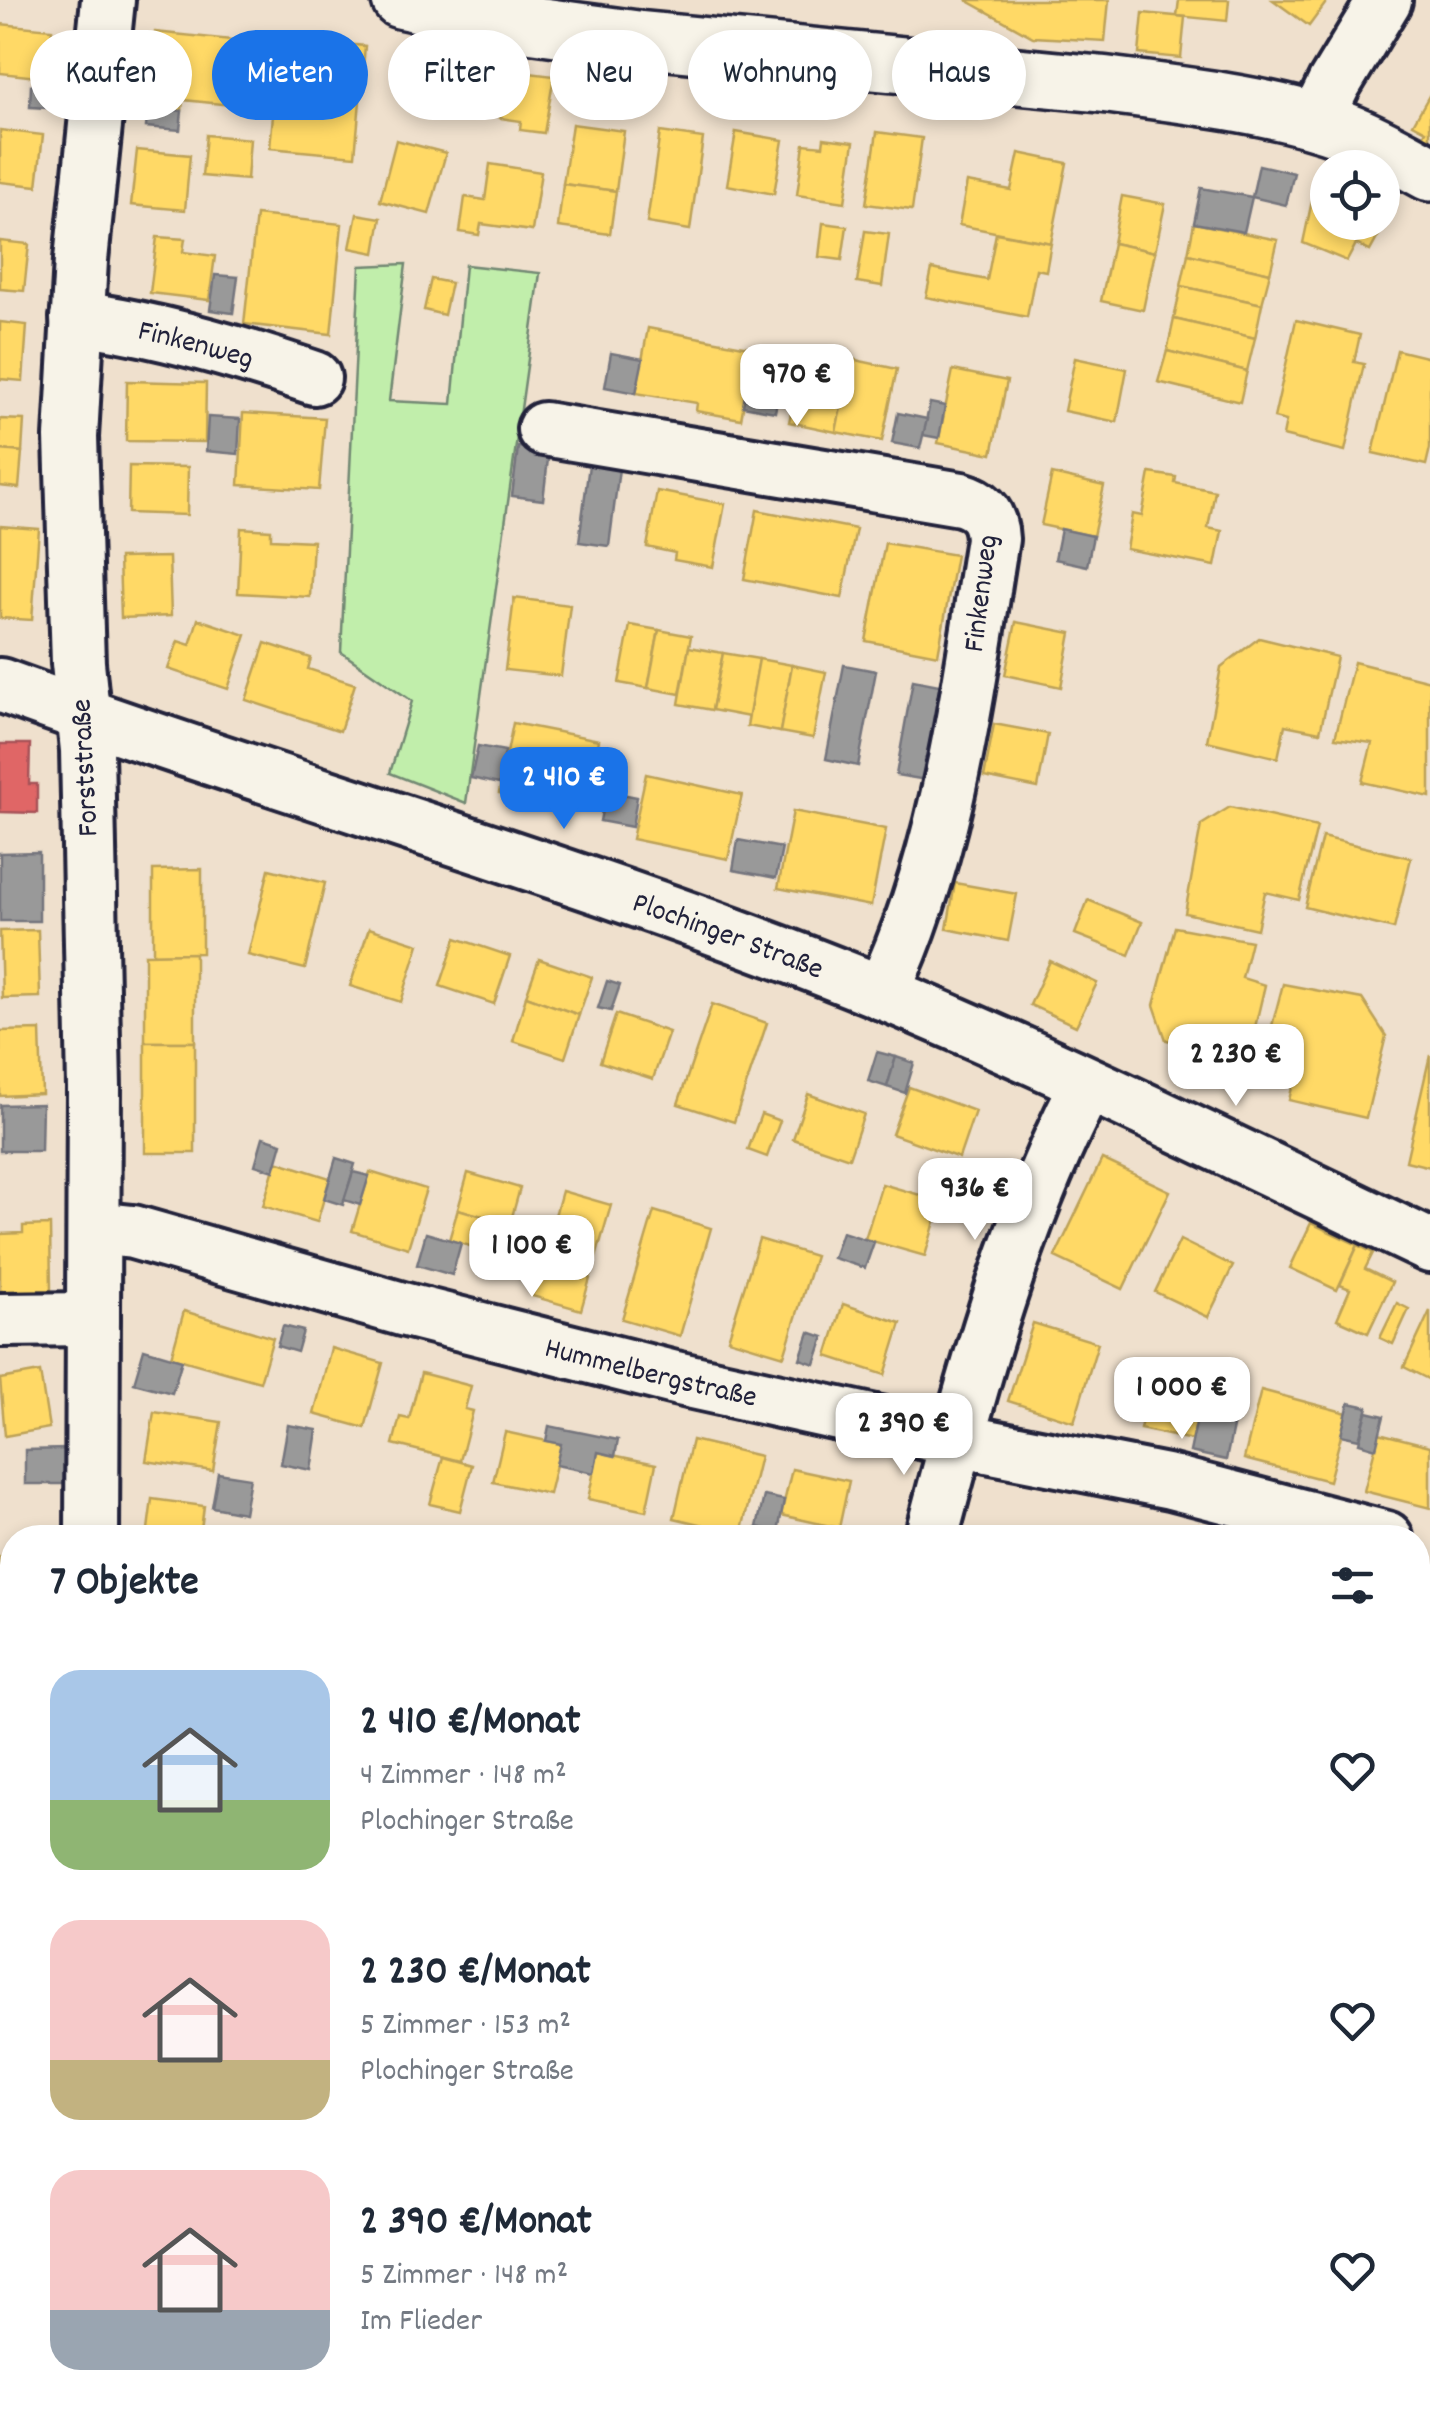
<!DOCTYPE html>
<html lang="de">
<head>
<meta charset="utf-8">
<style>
  body { margin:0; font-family:Dekko,sans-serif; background:#f6f6f7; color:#1f2937; height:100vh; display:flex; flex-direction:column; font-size:38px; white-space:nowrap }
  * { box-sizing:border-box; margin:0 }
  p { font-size:32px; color:#747a83 }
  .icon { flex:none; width:55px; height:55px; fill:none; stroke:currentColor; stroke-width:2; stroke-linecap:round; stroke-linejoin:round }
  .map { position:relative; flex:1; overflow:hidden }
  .panel { position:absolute; left:0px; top:1525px; width:1430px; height:892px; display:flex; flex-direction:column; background:#fff; border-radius:40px 40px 0 0; box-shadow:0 5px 15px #0003 }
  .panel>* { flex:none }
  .guide { position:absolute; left:30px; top:30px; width:1370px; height:90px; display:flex; gap:20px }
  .fabs { position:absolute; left:1310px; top:150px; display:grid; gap:20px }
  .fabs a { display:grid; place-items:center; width:90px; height:90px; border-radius:50%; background:#fff; box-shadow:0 5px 15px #0003; font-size:50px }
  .price { position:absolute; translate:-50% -85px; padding:0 22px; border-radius:20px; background:#fff; color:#222; font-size:32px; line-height:65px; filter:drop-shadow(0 2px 5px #0008) }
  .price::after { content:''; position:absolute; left:50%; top:60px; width:30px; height:22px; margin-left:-15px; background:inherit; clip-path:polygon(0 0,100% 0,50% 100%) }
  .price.on { background:#1a73e8; color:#fff }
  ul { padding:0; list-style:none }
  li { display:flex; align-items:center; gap:30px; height:250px; padding:0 50px }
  li span { display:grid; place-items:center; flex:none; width:280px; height:200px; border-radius:30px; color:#555 }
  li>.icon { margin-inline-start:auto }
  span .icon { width:120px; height:120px; fill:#fffc; stroke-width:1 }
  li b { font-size:42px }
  h2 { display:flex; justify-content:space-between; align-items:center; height:120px; padding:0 50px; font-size:42px }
  .tag { padding:0 35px; border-radius:45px; background:#fff; box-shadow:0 5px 15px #0003; font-size:35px; line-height:90px }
  .tag.on { background:#1a73e8; color:#fff }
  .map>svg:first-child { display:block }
  .green { fill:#c1eeab; stroke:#728873; stroke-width:2.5 }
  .homes { fill:#ffd966; stroke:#bda259; stroke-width:2.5 }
  .shops { fill:#e06666; stroke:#a75259; stroke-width:2.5 }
  .industry { fill:#999; stroke:#75757d; stroke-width:2.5 }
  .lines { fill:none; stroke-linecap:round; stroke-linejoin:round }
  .minor-casing { stroke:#22223b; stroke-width:60 }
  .major-casing { stroke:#22223b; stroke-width:62 }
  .minor { stroke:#f7f3e8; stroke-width:52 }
  .major { stroke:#f7f3e8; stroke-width:55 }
  .labels { text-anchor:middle; stroke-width:10; stroke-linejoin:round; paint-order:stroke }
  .street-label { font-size:30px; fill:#22223b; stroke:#f7f3e8 }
</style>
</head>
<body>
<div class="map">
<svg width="1430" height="2417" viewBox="0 0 1430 2417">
  <rect width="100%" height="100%" fill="#efe0cd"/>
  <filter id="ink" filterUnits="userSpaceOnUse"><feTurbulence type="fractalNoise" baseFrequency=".01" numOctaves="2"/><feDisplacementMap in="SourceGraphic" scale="20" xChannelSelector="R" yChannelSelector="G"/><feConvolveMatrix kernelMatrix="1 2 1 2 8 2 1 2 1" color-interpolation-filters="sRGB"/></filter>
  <g filter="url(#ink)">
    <polygon class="green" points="406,264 389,401 452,404 465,265 540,273 466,803 390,773 412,701 341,652 360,266"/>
    <g class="homes">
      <polygon points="966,0 1109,0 1105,41 1033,37"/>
      <polygon points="1179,0 1229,0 1227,21 1177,16"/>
      <polygon points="1273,0 1328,0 1309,26"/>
      <polygon points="1143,13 1185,17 1181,58 1139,54"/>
      <polygon points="0,24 52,29 47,78 0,73"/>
      <polygon points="155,32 261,43 258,72 244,71 240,106 183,100 182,111 148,108"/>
      <polygon points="280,38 365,46 355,156 270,148"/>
      <polygon points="505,70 554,76 544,133 520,130 521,121 500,118"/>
      <polygon points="1430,94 1430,140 1423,136 1426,131 1413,124"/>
      <polygon points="572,124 624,131 616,191 563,184"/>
      <polygon points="0,130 43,135 37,186 0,182"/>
      <polygon points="660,132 703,138 690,230 647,223"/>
      <polygon points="736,132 783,140 774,194 727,185"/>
      <polygon points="877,132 922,138 912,210 866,204"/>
      <polygon points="206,135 250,139 247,180 202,176"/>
      <polygon points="824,138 854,142 845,202 797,195 804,144 823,146"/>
      <polygon points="396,140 446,153 429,214 380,201"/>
      <polygon points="137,150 190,155 185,210 131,205"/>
      <polygon points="1019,153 1067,163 1051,243 959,225 967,182 1011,190"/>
      <polygon points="490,164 541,172 532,231 481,224 479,235 460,232 465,197 485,200"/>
      <polygon points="1316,182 1328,185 1328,222 1386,222 1370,251 1356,244 1347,261 1303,243"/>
      <polygon points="563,184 616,191 610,234 558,227"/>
      <polygon points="1122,196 1165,204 1155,252 1113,243"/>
      <polygon points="357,214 381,218 375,253 350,248"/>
      <polygon points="256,215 342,224 331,334 244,324"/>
      <polygon points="823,223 847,226 842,260 819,257"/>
      <polygon points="1194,223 1278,240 1270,273 1188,254"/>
      <polygon points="865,231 889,234 882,286 857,282"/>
      <polygon points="996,233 1051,243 1046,271 1036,269 1027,317 926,297 932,269 987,280"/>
      <polygon points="157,237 185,239 183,252 215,256 209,300 150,293"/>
      <polygon points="0,241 29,244 24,291 0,289"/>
      <polygon points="1113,243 1155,252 1143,310 1101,301"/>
      <polygon points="1188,254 1270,273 1262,304 1181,286"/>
      <polygon points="431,279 451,283 444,315 424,310"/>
      <polygon points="1181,286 1262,304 1255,338 1174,319"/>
      <polygon points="1174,319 1255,338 1247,371 1167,351"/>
      <polygon points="1296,320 1360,335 1354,362 1364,364 1345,451 1283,436 1286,421 1274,418"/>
      <polygon points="0,322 27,325 23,381 0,379"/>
      <polygon points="648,328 754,348 741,419 696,411 697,403 636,393"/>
      <polygon points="805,349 851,359 836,432 789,422"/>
      <polygon points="1397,350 1430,358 1430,448 1426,465 1373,453"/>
      <polygon points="1167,351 1247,371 1240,402 1158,382"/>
      <polygon points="1075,358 1127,369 1117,422 1064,411"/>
      <polygon points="851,359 897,369 882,441 836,432"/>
      <polygon points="953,370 1007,381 992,454 938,443"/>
      <polygon points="127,381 206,383 205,442 126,441"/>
      <polygon points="243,413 325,418 319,490 239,485"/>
      <polygon points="0,419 24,420 22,452 0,450"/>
      <polygon points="0,450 22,452 19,488 0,486"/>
      <polygon points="129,466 188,467 187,515 128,513"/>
      <polygon points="1150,473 1176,477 1175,483 1215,491 1208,528 1222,531 1215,566 1126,549 1132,514 1142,516"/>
      <polygon points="1052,474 1104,486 1093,536 1041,525"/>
      <polygon points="657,491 725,504 713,567 674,560 675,553 647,547"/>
      <polygon points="757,510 856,529 842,598 744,579"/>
      <polygon points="0,526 39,529 32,620 0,618"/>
      <polygon points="241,528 271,530 271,539 313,541 310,597 238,593"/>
      <polygon points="885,543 956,555 938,655 866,641"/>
      <polygon points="169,557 171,616 121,618 119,558"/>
      <polygon points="514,598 570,605 561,676 505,670"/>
      <polygon points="198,619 246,635 228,689 168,669 178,641 190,645"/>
      <polygon points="1016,622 1071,633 1061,687 1005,675"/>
      <polygon points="630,625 659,630 648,688 619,683"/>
      <polygon points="659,630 691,636 680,694 648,688"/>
      <polygon points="1259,638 1337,657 1320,732 1285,725 1278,758 1207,741 1221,667"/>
      <polygon points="265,643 311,658 308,669 355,684 340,731 246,700"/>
      <polygon points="689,647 723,653 712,710 679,704"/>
      <polygon points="723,653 759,659 749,717 712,710"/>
      <polygon points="759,659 792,665 780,732 747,726"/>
      <polygon points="1354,662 1430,681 1430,797 1362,782 1372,743 1335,738"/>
      <polygon points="792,665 826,672 813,738 780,732"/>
      <polygon points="513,723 599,740 585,810 499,793"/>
      <polygon points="994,724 1048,734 1038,788 984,777"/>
      <polygon points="646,774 742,795 728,859 632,839"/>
      <polygon points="1230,807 1317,827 1299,900 1265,892 1257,929 1185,913 1201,825"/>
      <polygon points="793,811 886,829 871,906 778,888"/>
      <polygon points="1322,837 1411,858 1394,929 1305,907"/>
      <polygon points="202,869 202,953 153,954 153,870"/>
      <polygon points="269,869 325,883 305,969 248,955"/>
      <polygon points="955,883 1017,894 1008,941 947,929"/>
      <polygon points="1088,900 1142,922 1129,955 1075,934"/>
      <polygon points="1175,927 1251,941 1242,978 1265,985 1248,1057 1166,1040 1154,1005"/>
      <polygon points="369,928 419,944 401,1002 350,986"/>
      <polygon points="38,930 40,997 2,998 0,931"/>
      <polygon points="456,938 510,956 494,1004 440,986"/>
      <polygon points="195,953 195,1042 145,1042 145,954"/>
      <polygon points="539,959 592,977 579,1015 526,996"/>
      <polygon points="1050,961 1097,983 1076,1026 1030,1005"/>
      <polygon points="1283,984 1362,999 1386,1036 1366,1118 1289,1100 1297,1067 1263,1060"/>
      <polygon points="526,996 579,1015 565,1058 513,1041"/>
      <polygon points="712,1004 767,1023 734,1122 678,1104"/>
      <polygon points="616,1014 669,1032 653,1079 600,1062"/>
      <polygon points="40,1030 42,1094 0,1096 0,1031"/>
      <rect x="145" y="1042" width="50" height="111"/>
      <polygon points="1430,1055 1430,1167 1406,1161"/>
      <polygon points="909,1087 975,1111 959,1158 892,1134"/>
      <polygon points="808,1094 864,1114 849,1158 793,1139"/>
      <polygon points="761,1114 780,1121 767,1157 748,1150"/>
      <polygon points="1102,1159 1170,1191 1123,1289 1055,1257"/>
      <polygon points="276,1161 330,1178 317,1222 263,1206"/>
      <polygon points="370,1172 426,1189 408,1248 352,1231"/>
      <polygon points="468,1173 520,1188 510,1224 458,1209"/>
      <polygon points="882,1184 941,1201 925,1256 865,1239"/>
      <polygon points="562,1191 611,1205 581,1310 532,1296"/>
      <polygon points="458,1209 510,1224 501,1255 449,1240"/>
      <polygon points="654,1211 711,1228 680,1336 622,1319"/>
      <polygon points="1311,1223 1358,1245 1337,1290 1290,1268"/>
      <polygon points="50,1225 51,1290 0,1291 0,1234 23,1233 23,1226"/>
      <polygon points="759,1239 815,1256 784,1356 728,1339"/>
      <polygon points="1180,1240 1233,1266 1208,1317 1155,1292"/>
      <polygon points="1358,1245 1373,1253 1365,1269 1392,1282 1368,1333 1337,1319 1350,1289 1340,1285"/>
      <polygon points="1397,1303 1409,1309 1393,1344 1380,1338"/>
      <polygon points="843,1304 901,1323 885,1375 827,1356"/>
      <polygon points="184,1311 273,1338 260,1382 171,1357"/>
      <polygon points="1430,1311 1430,1380 1404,1367"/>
      <polygon points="1033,1323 1098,1343 1074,1422 1008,1401"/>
      <polygon points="331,1348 383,1363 365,1428 314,1414"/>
      <polygon points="40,1372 49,1428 5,1436 0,1379"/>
      <polygon points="421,1373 471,1386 465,1409 473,1411 460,1461 393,1444 400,1417 409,1419"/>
      <polygon points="1150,1382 1203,1394 1192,1440 1140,1429"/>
      <polygon points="1261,1390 1347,1413 1329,1481 1244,1459"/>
      <polygon points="154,1412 221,1422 213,1471 146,1461"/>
      <polygon points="505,1432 561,1444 549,1494 493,1482"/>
      <polygon points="1379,1433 1430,1446 1430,1508 1364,1491"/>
      <polygon points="692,1440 760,1456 741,1534 674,1518"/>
      <polygon points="598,1452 656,1464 646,1511 588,1499"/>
      <polygon points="443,1457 472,1465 460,1511 430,1504"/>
      <polygon points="792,1469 849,1481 839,1528 781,1515"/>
      <polygon points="152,1499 204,1506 200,1538 147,1537"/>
      <rect x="0" y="1557" width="12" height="61"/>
      <polygon points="1430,1665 1430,1744 1418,1739 1418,1695"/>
      <polygon points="12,1719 12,1779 0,1780 0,1720"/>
      <polygon points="12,1838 12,1870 1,1872 0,1840"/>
      <polygon points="12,1870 12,1902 4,1903 1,1872"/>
      <polygon points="12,1902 12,1935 8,1935 4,1903"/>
      <polygon points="1418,2157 1430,2160 1430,2227 1423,2254 1418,2252"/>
      <polygon points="0,2284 12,2289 12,2365 0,2392"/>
      <polygon points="164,2405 219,2405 215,2417 160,2417"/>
      <polygon points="219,2405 271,2405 272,2406 269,2417 215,2417"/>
      <polygon points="697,2405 745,2405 743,2417 696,2411"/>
      <polygon points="824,2405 890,2405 887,2417 821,2417"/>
      <polygon points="922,2405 946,2405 982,2413 980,2417 919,2417"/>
      <polygon points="1346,2405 1396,2405 1393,2417"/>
    </g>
    <g class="shops">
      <polygon points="0,744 30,744 29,784 37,784 37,813 0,812"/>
      <polygon points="1425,2045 1430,2047 1430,2104 1418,2100 1418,2072"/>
    </g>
    <g class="industry">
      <polygon points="31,85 68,87 66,109 30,107"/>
      <polygon points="148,108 182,111 180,130 146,127"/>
      <polygon points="1259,165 1294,173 1286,205 1252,197"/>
      <polygon points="1201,188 1252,197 1244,232 1194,223"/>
      <polygon points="215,275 238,277 233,313 210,310"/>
      <polygon points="611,353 643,359 636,393 605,387"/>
      <polygon points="749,374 781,380 775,412 743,406"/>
      <polygon points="930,403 945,406 939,438 923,435"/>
      <polygon points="898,413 927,419 920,448 892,443"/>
      <polygon points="208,417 240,419 238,454 206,451"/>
      <polygon points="518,447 549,451 543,500 512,496"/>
      <polygon points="590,457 620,461 609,546 579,542"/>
      <polygon points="1061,529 1093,536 1087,566 1055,559"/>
      <polygon points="844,665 876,671 858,766 826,759"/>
      <polygon points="913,680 944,686 927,780 896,775"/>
      <polygon points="478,746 505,751 499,784 471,778"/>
      <polygon points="606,791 637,797 632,827 600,821"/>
      <polygon points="738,840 782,848 776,878 733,870"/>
      <polygon points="39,852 39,921 0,921 0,853"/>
      <polygon points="607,981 620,985 611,1011 598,1008"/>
      <polygon points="877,1052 896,1057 887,1087 868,1081"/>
      <polygon points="896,1057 914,1063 905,1093 887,1087"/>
      <polygon points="42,1104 41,1151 0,1151 0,1105"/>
      <polygon points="263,1137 282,1143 274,1171 255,1165"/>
      <polygon points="336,1158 355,1164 343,1205 324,1199"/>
      <polygon points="353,1172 369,1176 360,1205 344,1200"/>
      <polygon points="842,1232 874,1242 865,1268 833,1258"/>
      <polygon points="426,1233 461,1243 452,1275 417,1265"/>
      <polygon points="283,1326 303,1331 297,1352 277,1346"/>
      <polygon points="809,1332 824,1337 815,1364 800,1359"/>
      <polygon points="144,1349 182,1360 172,1393 134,1383"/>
      <polygon points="1349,1403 1368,1407 1359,1439 1341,1435"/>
      <polygon points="1199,1409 1235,1417 1226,1460 1190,1452"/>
      <polygon points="1367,1412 1384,1416 1376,1448 1359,1443"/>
      <polygon points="288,1425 317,1430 311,1470 281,1464"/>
      <polygon points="549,1426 618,1440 615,1456 598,1452 594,1473 556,1465 561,1444 546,1441"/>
      <polygon points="66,1449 66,1484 25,1484 25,1450"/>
      <polygon points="218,1473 250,1478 244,1513 212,1507"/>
      <polygon points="764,1496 784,1500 778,1532 757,1527"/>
      <polygon points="844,1527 875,1533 874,1538 841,1538"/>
      <polygon points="0,1793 12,1793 12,1825 0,1826"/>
      <polygon points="1424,1858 1430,1860 1430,1894 1418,1890"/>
      <polygon points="745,2405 778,2405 776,2417 743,2417"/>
      <polygon points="1090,2405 1108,2405 1155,2413 1154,2417 1088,2417"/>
      <polygon points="1223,2405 1255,2405 1252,2417 1220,2417"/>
      <polygon points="1321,2407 1353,2417 1318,2417"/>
    </g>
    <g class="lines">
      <g class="minor-casing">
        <g id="minor">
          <polyline points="1316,121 1334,84 1385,0"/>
          <path id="s1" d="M77 318C157 328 238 352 314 378"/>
          <path d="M544 429 961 499C982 505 991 517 992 539 968 689 948 855 882 993"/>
          <path id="s2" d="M0 685C293 792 594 875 883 993 1068 1070 1249 1160 1430 1246"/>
          <path id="s3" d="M95 1228 133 1232 402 1309 675 1378 957 1440 1171 1482 1386 1538"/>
          <polyline points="0,1320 93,1319"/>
          <polyline points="92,1538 94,1088 87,750 78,663 71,437 81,260 108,0"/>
          <path d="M931 1538C972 1383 1013 1226 1087 1084"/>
          <polyline points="0,1647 12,1648"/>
          <polyline points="1418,1935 1430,1939"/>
          <polyline points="0,2225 12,2232"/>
          <polyline points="1418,2295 1430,2299"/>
          <polyline points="513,2405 557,2417"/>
          <polyline points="101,2417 105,2405"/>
          <polyline points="789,2417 790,2405"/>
        </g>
      </g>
      <g class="major-casing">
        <path id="major" d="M400 0 484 18 637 39 1100 84C1177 94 1273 104 1346 131 1375 142 1402 158 1430 173"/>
      </g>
      <use href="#minor" class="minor"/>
      <use href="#major" class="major"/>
    </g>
  </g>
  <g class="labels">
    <g class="street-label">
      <text dy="10" stroke="none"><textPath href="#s1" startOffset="122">Finkenweg</textPath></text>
      <text transform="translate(979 593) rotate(-83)" y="10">Finkenweg</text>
      <text transform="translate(83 768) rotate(-93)" y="10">Forststraße</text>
      <text dy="10" stroke="none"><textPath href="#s2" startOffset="770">Plochinger Straße</textPath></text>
      <text dy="10" stroke="none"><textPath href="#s3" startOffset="575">Hummelbergstraße</textPath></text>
    </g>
  </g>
</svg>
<div class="fabs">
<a><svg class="icon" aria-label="locate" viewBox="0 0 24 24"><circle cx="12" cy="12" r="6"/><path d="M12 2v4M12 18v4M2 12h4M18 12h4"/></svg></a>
</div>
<b class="price" style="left:797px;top:429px">970 €</b>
<b class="price on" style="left:564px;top:832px">2 410 €</b>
<b class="price" style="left:1236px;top:1109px">2 230 €</b>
<b class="price" style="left:975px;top:1243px">936 €</b>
<b class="price" style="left:532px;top:1300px">1 100 €</b>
<b class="price" style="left:1182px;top:1442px">1 000 €</b>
<b class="price" style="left:904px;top:1478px">2 390 €</b>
<div class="guide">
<a class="tag">Kaufen</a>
<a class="tag on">Mieten</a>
<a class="tag">Filter</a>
<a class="tag">Neu</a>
<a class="tag">Wohnung</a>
<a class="tag">Haus</a>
</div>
<section class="panel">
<h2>7 Objekte<svg class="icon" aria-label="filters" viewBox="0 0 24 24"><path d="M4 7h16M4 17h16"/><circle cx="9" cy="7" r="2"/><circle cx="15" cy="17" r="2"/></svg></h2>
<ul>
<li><span style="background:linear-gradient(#a9c7e8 65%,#8fb573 0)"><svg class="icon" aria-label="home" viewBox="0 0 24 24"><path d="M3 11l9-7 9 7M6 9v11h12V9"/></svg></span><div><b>2 410 €/Monat</b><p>4 Zimmer · 148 m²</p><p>Plochinger Straße</p></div><svg class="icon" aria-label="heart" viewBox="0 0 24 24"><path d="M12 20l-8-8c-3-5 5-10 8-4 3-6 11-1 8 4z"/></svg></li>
<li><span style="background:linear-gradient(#f6c9c9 70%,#c2b280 0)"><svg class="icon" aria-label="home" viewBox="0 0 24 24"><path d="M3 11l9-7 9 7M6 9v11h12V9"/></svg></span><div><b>2 230 €/Monat</b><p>5 Zimmer · 153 m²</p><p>Plochinger Straße</p></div><svg class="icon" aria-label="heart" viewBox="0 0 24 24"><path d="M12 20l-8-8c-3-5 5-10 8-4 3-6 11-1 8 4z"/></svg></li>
<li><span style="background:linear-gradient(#f6c9c9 70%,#9aa5b1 0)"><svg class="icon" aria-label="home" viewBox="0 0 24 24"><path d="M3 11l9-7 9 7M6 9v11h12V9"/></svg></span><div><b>2 390 €/Monat</b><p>5 Zimmer · 148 m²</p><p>Im Flieder</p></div><svg class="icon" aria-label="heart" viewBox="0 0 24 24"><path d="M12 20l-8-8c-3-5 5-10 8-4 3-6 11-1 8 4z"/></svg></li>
</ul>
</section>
</div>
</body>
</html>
